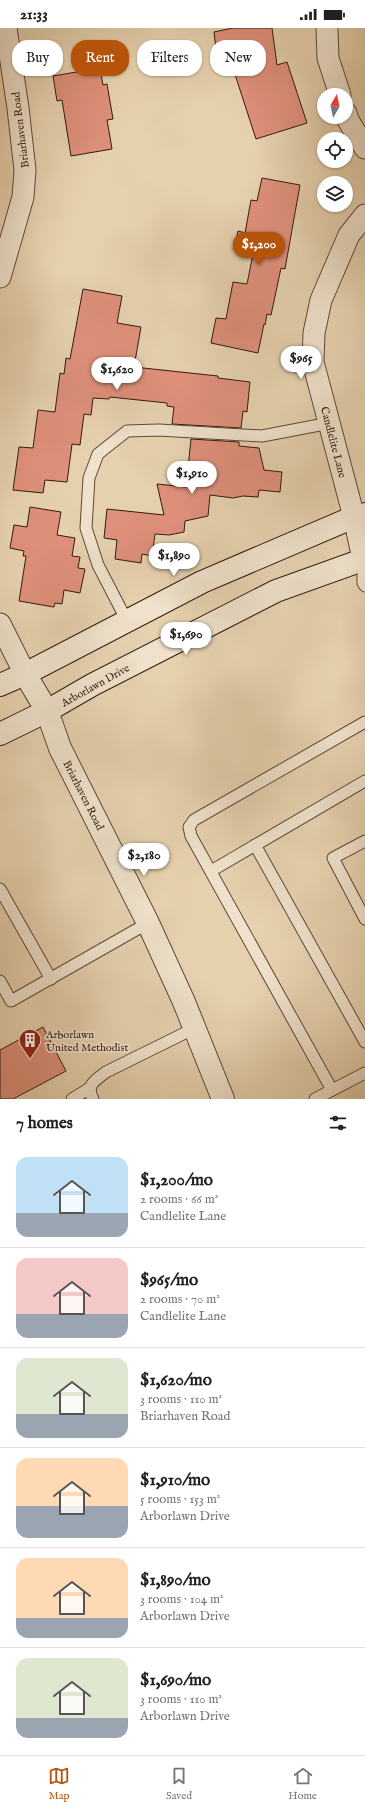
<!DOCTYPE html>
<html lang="en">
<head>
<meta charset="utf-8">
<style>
  body { margin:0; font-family:"IM FELL English",serif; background:#f6f6f6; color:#202124; height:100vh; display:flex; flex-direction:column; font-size:15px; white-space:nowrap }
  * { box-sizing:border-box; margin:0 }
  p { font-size:13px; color:#757577 }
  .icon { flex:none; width:22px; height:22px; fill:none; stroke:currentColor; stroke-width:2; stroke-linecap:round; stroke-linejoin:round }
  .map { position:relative; height:1071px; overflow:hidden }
  .drawer { display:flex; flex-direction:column; background:#fff; flex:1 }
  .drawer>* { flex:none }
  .top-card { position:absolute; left:12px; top:12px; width:341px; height:36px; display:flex; gap:8px }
  .needle { width:26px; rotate:9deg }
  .fabs { position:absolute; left:317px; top:60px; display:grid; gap:8px }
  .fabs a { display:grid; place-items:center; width:36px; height:36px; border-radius:50%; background:#fff; box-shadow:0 1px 3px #0004; font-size:20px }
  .price { position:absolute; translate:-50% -34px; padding:0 9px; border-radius:14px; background:#fff; color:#222; font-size:13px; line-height:26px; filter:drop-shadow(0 1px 2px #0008) }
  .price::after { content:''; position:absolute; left:50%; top:24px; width:12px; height:9px; margin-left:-6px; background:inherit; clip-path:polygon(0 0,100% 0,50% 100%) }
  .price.on { background:#b45309; color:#fff }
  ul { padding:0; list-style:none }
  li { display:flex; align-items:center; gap:12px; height:100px; padding:0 16px }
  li+li { border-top:1px solid #e0e0e0 }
  li span { display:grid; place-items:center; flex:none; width:112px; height:80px; border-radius:12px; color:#555 }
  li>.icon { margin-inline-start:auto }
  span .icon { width:48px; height:48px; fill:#fffc; stroke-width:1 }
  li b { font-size:17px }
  h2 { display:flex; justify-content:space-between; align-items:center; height:48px; padding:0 16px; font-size:17px }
  .pill { padding:0 14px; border-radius:16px; background:#fff; box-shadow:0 1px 3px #0004; font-size:14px; line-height:36px }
  .pill.on { background:#b45309; color:#fff }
  .status { display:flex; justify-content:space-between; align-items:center; height:28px; padding:0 20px; background:#fff; direction:ltr }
  .status svg { height:11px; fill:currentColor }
  .tabs { display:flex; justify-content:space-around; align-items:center; height:56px; border-top:1px solid #e0e0e0; background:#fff; font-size:11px; color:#757577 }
  .tabs a { display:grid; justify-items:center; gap:2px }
  .tabs .on { color:#b45309 }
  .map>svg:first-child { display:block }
  .building { fill:#df907b; stroke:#331a0f }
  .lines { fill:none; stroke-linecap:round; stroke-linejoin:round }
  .service-casing { stroke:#604837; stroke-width:13 }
  .minor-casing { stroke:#604837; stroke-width:23 }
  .tertiary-casing { stroke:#604837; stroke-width:24 }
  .secondary-casing { stroke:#331a0f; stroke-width:24 }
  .service { stroke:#efe1cb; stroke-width:11 }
  .minor { stroke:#efe1cb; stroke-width:21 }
  .tertiary { stroke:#efe1cb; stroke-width:22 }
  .secondary { stroke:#efe1cb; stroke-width:22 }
  .labels { text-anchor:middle; stroke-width:3.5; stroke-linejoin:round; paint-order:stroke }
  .street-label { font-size:11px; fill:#331a0f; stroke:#efe1cb }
  .poi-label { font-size:11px; fill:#331a0f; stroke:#efe1cb; text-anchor:start }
</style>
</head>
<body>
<div class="status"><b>21:33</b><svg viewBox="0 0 49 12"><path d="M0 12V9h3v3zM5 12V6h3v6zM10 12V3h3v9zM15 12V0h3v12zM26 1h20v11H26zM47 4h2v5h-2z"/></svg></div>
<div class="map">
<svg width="365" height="1071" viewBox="0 0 365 1071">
  <rect width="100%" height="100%" fill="#e6d1af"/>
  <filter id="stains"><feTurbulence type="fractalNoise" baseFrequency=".005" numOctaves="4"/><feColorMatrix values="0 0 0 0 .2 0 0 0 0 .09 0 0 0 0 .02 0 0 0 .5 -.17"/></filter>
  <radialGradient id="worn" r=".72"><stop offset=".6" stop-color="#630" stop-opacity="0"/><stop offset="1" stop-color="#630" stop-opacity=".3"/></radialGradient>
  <g class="building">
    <polygon points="233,0 272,0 277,37 287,34 307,95 256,111 229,28 217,30 214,4"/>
    <polygon points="100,40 103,57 107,56 113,91 107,92 112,121 71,128 62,72 57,73 53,48"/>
    <polygon points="262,150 300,157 285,241 281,240 271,287 267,286 265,297 264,296 258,325 211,315 216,290 226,291 233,254 247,256 253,226 234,222 238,203 245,205 251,172 257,173"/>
    <polygon points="83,261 122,268 117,295 141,299 134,339 218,348 218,350 250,354 247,384 243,383 241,400 172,396 174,379 167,378 167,375 110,369 109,371 93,370 91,387 84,386 80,417 72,416 67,454 45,452 43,465 13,462 19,419 33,420 38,382 55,384 60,345 64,346 66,330 70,331"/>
    <polygon points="191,411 239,414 239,418 259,420 264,442 282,444 280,464 259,462 258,469 243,468 233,470 210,467 208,488 185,493 184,504 169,507 155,506 152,528 142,526 141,535 115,531 117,512 104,510 107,481 164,487 157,456 186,459"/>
    <polygon points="30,479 61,484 57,507 75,510 72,528 80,529 78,540 85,541 80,565 64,562 62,576 55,575 54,579 19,573 26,528 23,528 24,523 10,520 14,497 27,499"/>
    <polygon points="43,999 66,1043 13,1071 0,1071 0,1022"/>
  </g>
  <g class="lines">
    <g class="service-casing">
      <g id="service">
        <polyline points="363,531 363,555 365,558"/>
        <polyline points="127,593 98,537 86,500 89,450 98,426 127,403 159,402 262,408 330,395"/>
        <polyline points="365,813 333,830 365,891"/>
        <polyline points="255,817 365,1014"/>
        <polyline points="211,843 365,753"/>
        <polyline points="0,861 51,951"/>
        <polyline points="0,953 11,973 148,895"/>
        <polyline points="332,1062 191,808 189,799 194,792 365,694"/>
        <polyline points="72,1071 90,1060"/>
        <path d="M93 1071C85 1057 96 1052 106 1044L195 1000"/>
        <polyline points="315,1071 365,1045"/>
      </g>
    </g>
    <g class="minor-casing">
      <g id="minor">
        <polyline points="327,0 328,30 340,67"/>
        <polyline points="346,85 348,92 365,120"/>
        <polyline points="0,249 23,169 25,142 18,80 6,0"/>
        <polyline points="363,531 354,489 313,334 314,305 321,272 349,207 365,187"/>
        <polyline points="0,596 25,646"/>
      </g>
    </g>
    <g class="tertiary-casing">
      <polyline id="tertiary" points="25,646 47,683 60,720 148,895 184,974 223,1071"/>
    </g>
    <g class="secondary-casing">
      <g id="secondary">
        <polyline points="0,657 25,646 202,554 354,489 365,486"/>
        <polyline points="0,706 47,683 92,657 276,563 365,531"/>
      </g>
    </g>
    <use href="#service" class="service"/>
    <use href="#minor" class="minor"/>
    <use href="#tertiary" class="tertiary"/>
    <use href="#secondary" class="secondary"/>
  </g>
  <defs>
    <g id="building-pin" transform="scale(1.15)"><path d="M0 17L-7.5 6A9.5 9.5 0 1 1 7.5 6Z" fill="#8f2418" stroke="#efe1cb"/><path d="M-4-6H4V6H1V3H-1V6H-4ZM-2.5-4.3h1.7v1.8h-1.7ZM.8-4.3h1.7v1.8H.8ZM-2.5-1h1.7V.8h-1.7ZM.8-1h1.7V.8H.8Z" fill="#fff"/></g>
  </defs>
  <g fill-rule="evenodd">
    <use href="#building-pin" x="30" y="1012"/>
  </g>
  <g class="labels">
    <g class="street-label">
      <text transform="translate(20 102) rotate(-97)" y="4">Briarhaven Road</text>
      <text transform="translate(334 414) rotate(75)" y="4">Candlelite Lane</text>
      <text transform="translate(95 657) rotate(-29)" y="4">Arborlawn Drive</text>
      <text transform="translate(84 767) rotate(63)" y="4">Briarhaven Road</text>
    </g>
    <g class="poi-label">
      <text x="46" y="1010">Arborlawn<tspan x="46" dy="13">United Methodist</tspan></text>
    </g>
  </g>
  <rect width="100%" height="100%" filter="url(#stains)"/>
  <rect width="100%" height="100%" fill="url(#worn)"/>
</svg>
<div class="fabs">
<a><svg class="needle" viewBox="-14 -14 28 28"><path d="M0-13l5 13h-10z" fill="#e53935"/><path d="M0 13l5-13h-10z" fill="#757577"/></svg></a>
<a><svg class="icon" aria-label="locate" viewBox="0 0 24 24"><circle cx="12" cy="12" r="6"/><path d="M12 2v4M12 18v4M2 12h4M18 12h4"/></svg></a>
<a><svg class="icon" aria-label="layers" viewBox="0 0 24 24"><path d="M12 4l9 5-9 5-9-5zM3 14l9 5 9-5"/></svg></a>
</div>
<b class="price on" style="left:259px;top:238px">$1,200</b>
<b class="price" style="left:301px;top:352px">$965</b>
<b class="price" style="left:117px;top:363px">$1,620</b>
<b class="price" style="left:192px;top:467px">$1,910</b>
<b class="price" style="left:174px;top:549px">$1,890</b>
<b class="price" style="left:186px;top:628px">$1,690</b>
<b class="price" style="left:144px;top:849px">$2,180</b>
<div class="top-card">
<a class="pill">Buy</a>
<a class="pill on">Rent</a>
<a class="pill">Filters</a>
<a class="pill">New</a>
</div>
</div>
<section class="drawer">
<h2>7 homes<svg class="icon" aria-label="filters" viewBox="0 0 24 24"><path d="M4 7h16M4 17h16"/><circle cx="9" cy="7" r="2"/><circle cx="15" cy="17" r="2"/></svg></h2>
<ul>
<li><span style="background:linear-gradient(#bfe0f5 70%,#9aa5b1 0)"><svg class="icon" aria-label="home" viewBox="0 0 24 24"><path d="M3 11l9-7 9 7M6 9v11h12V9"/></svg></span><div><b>$1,200/mo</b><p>2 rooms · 66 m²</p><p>Candlelite Lane</p></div></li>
<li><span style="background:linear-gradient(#f6c9c9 70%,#9aa5b1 0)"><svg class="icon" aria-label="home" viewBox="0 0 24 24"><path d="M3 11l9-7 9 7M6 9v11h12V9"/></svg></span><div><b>$965/mo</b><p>2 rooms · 70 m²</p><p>Candlelite Lane</p></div></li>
<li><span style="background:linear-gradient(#dfe7d0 70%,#9aa5b1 0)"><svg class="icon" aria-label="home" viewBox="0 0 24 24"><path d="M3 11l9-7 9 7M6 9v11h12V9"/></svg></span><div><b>$1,620/mo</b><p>3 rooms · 110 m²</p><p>Briarhaven Road</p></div></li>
<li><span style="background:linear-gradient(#ffd9b3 60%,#9aa5b1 0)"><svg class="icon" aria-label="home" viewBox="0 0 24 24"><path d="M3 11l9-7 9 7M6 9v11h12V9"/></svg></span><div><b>$1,910/mo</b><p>5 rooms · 153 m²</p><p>Arborlawn Drive</p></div></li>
<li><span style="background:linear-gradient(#ffd9b3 75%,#9aa5b1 0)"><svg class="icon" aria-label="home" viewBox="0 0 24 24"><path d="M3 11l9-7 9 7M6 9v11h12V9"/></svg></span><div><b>$1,890/mo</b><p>3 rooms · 104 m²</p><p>Arborlawn Drive</p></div></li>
<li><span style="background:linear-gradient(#dfe7d0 75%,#9aa5b1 0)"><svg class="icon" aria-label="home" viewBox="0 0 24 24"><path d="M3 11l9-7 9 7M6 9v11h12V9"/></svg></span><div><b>$1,690/mo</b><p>3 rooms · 110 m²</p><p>Arborlawn Drive</p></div></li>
</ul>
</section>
<nav class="tabs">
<a class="on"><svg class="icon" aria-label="map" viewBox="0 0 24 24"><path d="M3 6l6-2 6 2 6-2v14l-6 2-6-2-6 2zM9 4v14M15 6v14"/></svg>Map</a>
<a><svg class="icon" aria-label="saved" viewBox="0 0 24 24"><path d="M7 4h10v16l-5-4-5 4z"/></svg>Saved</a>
<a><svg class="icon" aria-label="home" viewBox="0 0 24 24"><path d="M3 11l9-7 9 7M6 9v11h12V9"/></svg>Home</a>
</nav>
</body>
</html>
